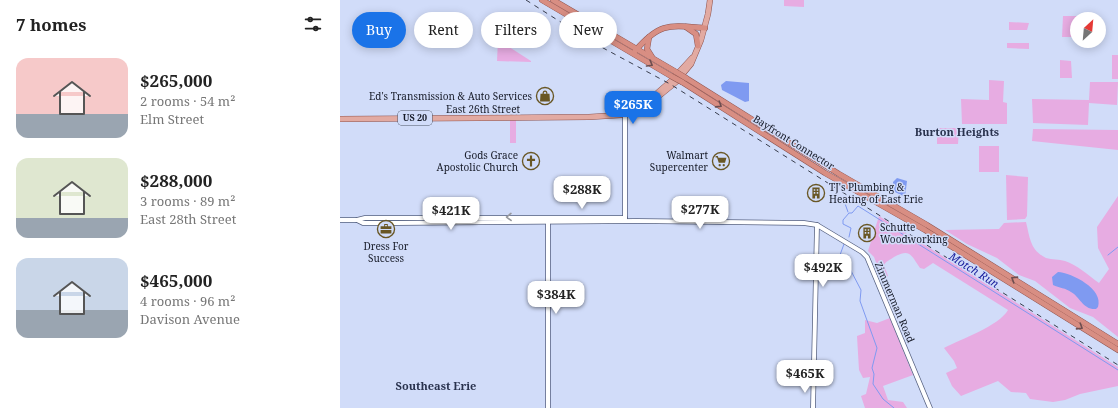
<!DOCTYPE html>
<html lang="en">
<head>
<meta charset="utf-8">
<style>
  body { margin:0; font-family:"Noto Serif",serif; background:#f2f2f2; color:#222; height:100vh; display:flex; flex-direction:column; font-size:15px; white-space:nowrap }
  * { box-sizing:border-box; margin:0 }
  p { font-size:13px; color:#767676 }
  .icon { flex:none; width:22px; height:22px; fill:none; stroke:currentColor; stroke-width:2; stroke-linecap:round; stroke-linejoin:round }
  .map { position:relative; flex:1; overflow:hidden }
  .side { display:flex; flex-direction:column; background:#fff; width:340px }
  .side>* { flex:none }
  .hud { position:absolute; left:12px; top:12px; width:380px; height:36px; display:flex; gap:8px }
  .needle { width:26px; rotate:26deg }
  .tools { position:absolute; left:730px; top:12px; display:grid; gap:8px }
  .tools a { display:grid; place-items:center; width:36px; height:36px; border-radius:50%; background:#fff; box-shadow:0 2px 10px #0003; font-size:20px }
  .price { position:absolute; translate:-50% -34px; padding:0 9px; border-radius:8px; background:#fff; color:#222; font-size:13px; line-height:26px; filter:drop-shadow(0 1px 2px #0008) }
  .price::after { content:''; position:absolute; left:50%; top:24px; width:12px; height:9px; margin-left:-6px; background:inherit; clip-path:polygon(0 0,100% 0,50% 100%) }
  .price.on { background:#1a73e8; color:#fff }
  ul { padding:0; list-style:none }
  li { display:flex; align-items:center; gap:12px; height:100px; padding:0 16px }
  li span { display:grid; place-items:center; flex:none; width:112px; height:80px; border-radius:12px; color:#555 }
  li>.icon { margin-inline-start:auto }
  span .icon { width:48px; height:48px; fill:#fffc; stroke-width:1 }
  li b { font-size:17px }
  h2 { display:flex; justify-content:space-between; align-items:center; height:48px; padding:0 16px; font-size:17px }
  .pill { padding:0 14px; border-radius:18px; background:#fff; box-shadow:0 2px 10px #0003; font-size:14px; line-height:36px }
  .pill.on { background:#1a73e8; color:#fff }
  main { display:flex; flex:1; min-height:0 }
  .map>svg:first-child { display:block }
  .green { fill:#e7ace2 }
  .water { fill:#7f9af1 }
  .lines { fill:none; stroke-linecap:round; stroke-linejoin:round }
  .stream { stroke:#7f9af1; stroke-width:1 }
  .tertiary-casing { stroke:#566180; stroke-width:5.5 }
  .primary-casing { stroke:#8e534e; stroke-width:6 }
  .trunk-casing { stroke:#8e534e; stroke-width:6 }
  .tertiary { stroke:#fff; stroke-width:4 }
  .primary { stroke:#e2aaa2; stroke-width:5 }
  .trunk { stroke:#d88e83; stroke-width:5 }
  .rail { stroke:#393e4e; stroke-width:1; stroke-dasharray:5 5; stroke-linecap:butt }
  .trunk-bridge-casing { stroke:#8e534e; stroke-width:6; stroke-linecap:butt }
  .trunk-bridge { stroke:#d88e83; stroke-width:5 }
  .oneway { stroke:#6d4e50 }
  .oneway2 { stroke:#96989d }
  .labels { text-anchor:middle; stroke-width:3; stroke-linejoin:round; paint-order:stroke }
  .shield { fill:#d1dcf9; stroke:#4d5465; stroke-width:1 }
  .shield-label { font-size:9px; font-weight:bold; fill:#151926 }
  .poi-label { font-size:10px; fill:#151926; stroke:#d1dcf9; text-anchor:end }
  .street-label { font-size:10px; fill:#151926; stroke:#d1dcf9 }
  .neighbourhood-label { font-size:11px; font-weight:bold; fill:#29324e; stroke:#d1dcf9 }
  .water-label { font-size:11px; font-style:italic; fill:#1c219e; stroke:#d1dcf9 }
</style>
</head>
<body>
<main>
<section class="side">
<h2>7 homes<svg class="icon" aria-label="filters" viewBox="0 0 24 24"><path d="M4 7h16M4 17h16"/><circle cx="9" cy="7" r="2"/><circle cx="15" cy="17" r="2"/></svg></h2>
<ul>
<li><span style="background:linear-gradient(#f6c9c9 70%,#9aa5b1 0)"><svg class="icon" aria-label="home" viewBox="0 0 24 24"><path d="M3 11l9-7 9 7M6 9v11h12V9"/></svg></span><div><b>$265,000</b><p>2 rooms · 54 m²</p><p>Elm Street</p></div></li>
<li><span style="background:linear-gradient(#dfe7d0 75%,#9aa5b1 0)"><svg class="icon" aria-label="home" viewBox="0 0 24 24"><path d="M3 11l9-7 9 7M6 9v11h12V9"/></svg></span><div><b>$288,000</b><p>3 rooms · 89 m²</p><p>East 28th Street</p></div></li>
<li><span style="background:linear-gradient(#c9d6e8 65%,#9aa5b1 0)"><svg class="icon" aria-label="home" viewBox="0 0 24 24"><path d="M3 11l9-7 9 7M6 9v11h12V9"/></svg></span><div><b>$465,000</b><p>4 rooms · 96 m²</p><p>Davison Avenue</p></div></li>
</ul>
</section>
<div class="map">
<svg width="778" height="408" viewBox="0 0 778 408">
  <rect width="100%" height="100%" fill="#d1dcf9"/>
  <g class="green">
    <polygon points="444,0 464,0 464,7 444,6"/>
    <polygon points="723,16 737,16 737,37 722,37"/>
    <polygon points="669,22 689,23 687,30 669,30"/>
    <polygon points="158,40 191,61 191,62 157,61"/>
    <polygon points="667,43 689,43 689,49 667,48"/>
    <rect x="772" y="55" width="6" height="24"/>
    <polygon points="720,60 731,61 732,78 720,78"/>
    <polygon points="649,80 664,81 663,102 667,103 667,124 622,124 621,99 649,100"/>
    <polygon points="750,82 778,82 777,105 749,103 748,125 693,123 692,99 749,100"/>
    <rect x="170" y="120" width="6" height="23"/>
    <polygon points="597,128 619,128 618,144 597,144"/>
    <polygon points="693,129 778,130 778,150 692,141"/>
    <rect x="639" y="146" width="20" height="26"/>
    <polygon points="666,175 688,177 687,216 685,219 667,220"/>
    <path d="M778 196V337L753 317 730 308 695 281 679 275 657 258 627 244 605 230 659 229 664 223 686 222C690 238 690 250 706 258 712 260 719 259 725 261 737 265 748 275 759 283L769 269 758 248 757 227Z"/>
    <path d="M539 216 778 367V386L740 394 725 400 713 402 690 399 686 393 671 392 658 381 621 396 612 386 606 373 617 368 614 361 604 348C621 339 659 326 668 310L593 263 584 269 580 268C571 255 570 248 554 257 550 260 546 261 544 265L548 276 542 279 534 257 528 251Z"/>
    <polygon points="550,318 573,375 543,386 548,400 563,402 567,408 525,408 521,396 526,394 530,377 523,378 519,370 517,336 525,333 525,320 537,323"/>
  </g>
  <g class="water">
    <polygon points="386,81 409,83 409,101 405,102 382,90 381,85"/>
    <polygon points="557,178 567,181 565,197 553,191 553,182"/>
    <path d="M718 272C732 273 764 289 758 307L756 309C743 310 740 297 731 292 726 288 719 288 713 285L712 277Z"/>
  </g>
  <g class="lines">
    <g class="stream">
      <polyline points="503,198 508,212"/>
      <polyline points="509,237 511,228 503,224 503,220 509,213 512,213 518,206 778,370"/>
      <polyline points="504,244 500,255 509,267 521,290 520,301 537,348 532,368 534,374 533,384 543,399 554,408"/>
      <polyline points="768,255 778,247"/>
    </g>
    <g class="tertiary-casing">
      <g id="tertiary">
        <polyline points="285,113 285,219"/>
        <polyline points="0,220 17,220 25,218 285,218"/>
        <polyline points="17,220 23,223 56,223 297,221 464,223 477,225 522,252 527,257 590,408"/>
        <polyline points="208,408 208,220"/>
        <polyline points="473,408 477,225"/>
      </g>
    </g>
    <g class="primary-casing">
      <g id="primary">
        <polyline points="307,102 330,82 352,58"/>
        <polyline points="0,119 249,117 281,115 307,102 314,100 336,82 351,64 361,40 368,14 370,0"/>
      </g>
    </g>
    <g class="trunk-casing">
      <g id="trunk">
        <polyline points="202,0 331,76"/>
        <polyline points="213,0 336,72"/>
        <polyline points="346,27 356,34 358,46"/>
        <polyline points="309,37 307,49 312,57"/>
        <path d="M295 51C320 22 329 25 365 28"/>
        <polyline points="346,78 499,174 587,225 778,344"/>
        <polyline points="342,82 485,173 585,230 778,350"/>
      </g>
    </g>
    <use href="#tertiary" class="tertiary"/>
    <use href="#primary" class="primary"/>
    <use href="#trunk" class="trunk"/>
    <polyline class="rail" points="186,0 252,42 330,84 778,365"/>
    <g class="trunk-bridge-casing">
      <g id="trunk-bridge">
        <polyline points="336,72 346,78"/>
        <polyline points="331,76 342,82"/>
      </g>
    </g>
    <use href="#trunk-bridge" class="trunk-bridge"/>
  </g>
  <defs><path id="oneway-chevron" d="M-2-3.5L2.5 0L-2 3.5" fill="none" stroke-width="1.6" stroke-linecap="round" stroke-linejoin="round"/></defs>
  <g class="oneway">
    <use href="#oneway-chevron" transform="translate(310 64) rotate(30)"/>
    <use href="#oneway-chevron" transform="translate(379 105) rotate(32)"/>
    <use href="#oneway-chevron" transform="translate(674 279) rotate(-148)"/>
    <use href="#oneway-chevron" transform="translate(740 327) rotate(32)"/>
  </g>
  <use class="oneway2" href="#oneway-chevron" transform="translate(169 217) rotate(179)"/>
  <defs>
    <g id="shop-ring" transform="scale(0.9)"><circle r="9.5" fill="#d1dcf9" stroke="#695725" stroke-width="1.5"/><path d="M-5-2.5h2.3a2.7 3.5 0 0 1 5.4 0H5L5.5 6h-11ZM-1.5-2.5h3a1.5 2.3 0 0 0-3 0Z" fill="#695725"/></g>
    <g id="church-ring" transform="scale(0.9)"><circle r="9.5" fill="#d1dcf9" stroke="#695725" stroke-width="1.5"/><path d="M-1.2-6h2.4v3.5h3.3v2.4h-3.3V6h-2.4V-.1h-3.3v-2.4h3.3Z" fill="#695725"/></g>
    <g id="supermarket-ring" transform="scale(0.9)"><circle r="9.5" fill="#d1dcf9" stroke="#695725" stroke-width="1.5"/><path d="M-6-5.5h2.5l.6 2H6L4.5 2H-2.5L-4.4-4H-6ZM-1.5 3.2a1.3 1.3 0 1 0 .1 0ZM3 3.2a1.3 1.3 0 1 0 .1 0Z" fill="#695725"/></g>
    <g id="building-ring" transform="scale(0.9)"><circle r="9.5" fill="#d1dcf9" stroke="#695725" stroke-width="1.5"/><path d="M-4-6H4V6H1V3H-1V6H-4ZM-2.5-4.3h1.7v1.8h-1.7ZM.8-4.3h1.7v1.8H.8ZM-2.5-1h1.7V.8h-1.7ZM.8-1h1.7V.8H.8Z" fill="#695725"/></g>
    <g id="office-ring" transform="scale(0.9)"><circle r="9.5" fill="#d1dcf9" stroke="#695725" stroke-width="1.5"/><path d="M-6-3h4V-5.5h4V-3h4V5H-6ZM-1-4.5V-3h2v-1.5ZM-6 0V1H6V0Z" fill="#695725"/></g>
  </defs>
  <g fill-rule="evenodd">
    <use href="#shop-ring" x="205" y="96"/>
    <use href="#church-ring" x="191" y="161"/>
    <use href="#supermarket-ring" x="381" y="161"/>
    <use href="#building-ring" x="476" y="193"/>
    <use href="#office-ring" x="46" y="229"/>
    <use href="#building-ring" x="527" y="233"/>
  </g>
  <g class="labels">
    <rect class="shield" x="58" y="111" width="34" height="14" rx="3"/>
    <g class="shield-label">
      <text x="75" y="121">US 20</text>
    </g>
    <g class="poi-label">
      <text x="192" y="100">Ed's Transmission &amp; Auto Services</text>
      <text x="178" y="159">Gods Grace<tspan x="178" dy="12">Apostolic Church</tspan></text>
      <text x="368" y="159">Walmart<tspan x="368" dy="12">Supercenter</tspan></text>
      <text x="489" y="191" text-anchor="start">TJ's Plumbing &amp;<tspan x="489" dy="12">Heating of East Erie</tspan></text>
      <text x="540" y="231" text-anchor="start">Schutte<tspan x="540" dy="12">Woodworking</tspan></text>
      <text x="46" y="250" text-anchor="middle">Dress For<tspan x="46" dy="12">Success</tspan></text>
    </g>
    <g class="street-label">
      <text x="143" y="113">East 26th Street</text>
      <text transform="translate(454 142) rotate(32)" y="4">Bayfront Connector</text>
      <text transform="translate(555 302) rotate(67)" y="4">Zimmerman Road</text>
    </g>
    <g class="neighbourhood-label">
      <text x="617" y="136">Burton Heights</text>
      <text x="96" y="390">Southeast Erie</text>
    </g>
    <g class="water-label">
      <text transform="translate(634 270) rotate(32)" y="4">Motch Run</text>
    </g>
  </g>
</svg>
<div class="tools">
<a><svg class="needle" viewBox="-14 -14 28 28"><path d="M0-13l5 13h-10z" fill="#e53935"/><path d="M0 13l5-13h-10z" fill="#767676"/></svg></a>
</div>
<b class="price on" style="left:293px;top:125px">$265K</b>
<b class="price" style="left:242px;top:210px">$288K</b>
<b class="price" style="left:360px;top:230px">$277K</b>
<b class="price" style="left:111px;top:231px">$421K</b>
<b class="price" style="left:483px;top:288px">$492K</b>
<b class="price" style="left:216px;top:315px">$384K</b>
<b class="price" style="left:465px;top:394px">$465K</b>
<div class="hud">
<a class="pill on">Buy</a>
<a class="pill">Rent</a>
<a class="pill">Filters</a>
<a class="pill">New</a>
</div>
</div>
</main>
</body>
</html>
